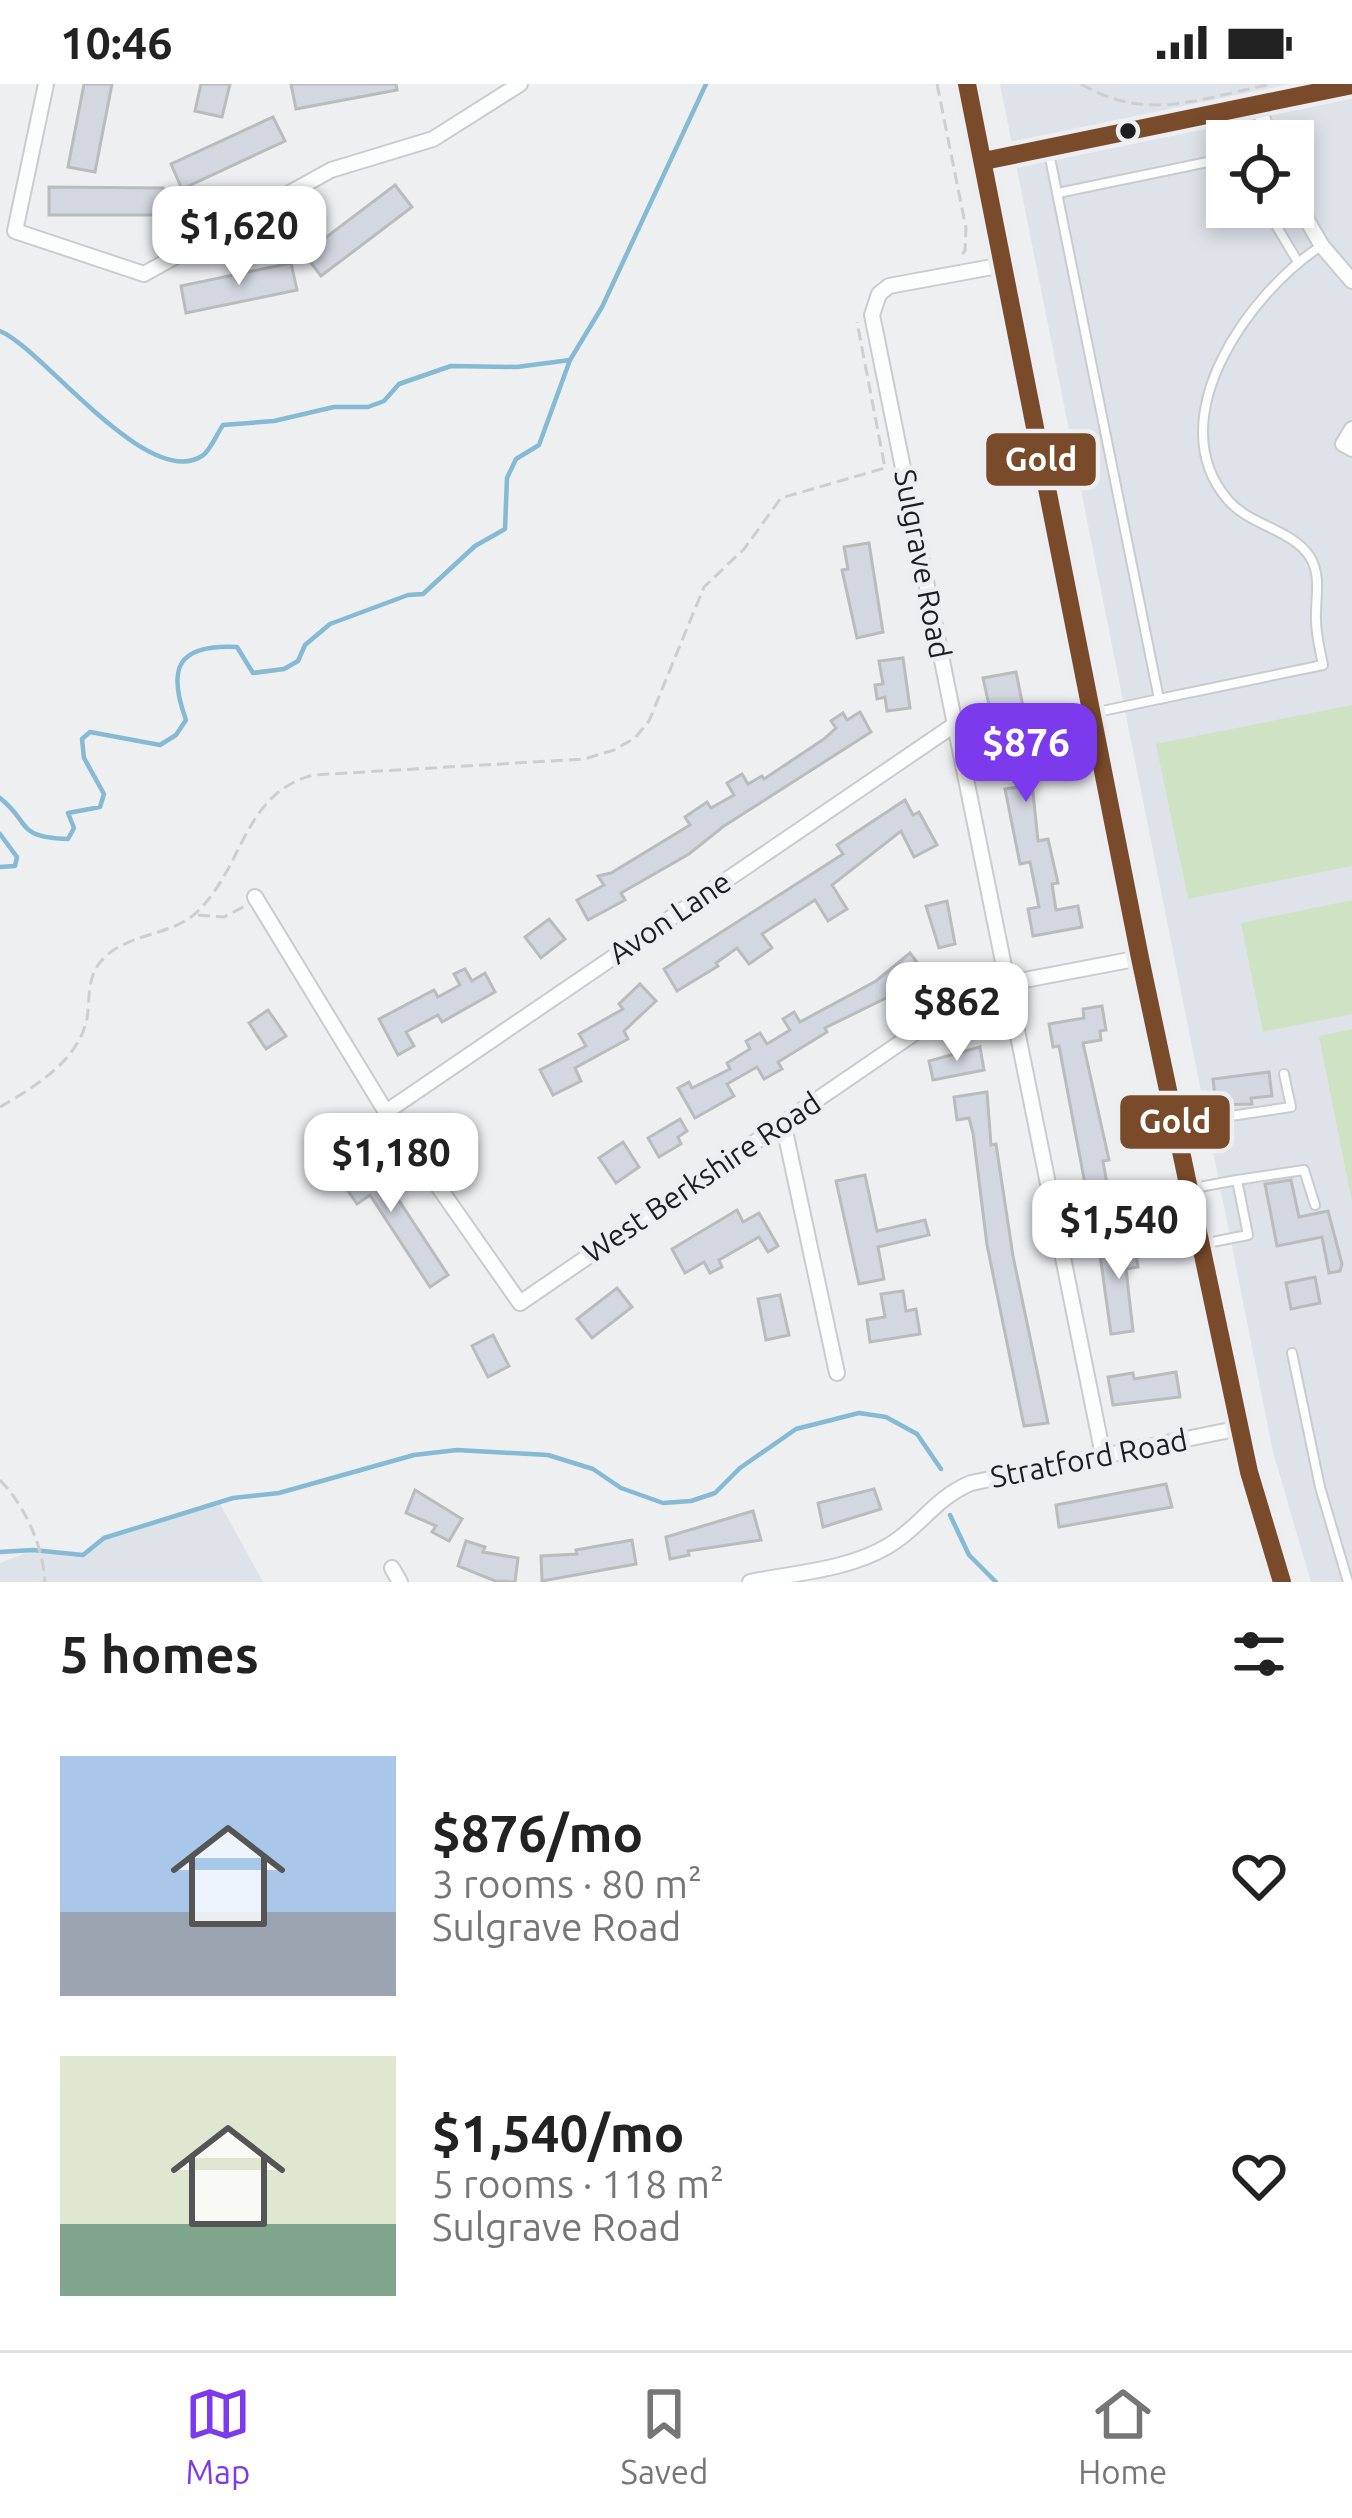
<!DOCTYPE html>
<html lang="en">
<head>
<meta charset="utf-8">
<style>
  body { margin:0; font-family:Ubuntu,sans-serif; background:#f2f2f2; color:#222; height:100vh; display:flex; flex-direction:column; font-size:45px; white-space:nowrap }
  * { box-sizing:border-box; margin:0 }
  p { font-size:39px; color:#767676 }
  .icon { flex:none; width:66px; height:66px; fill:none; stroke:currentColor; stroke-width:2; stroke-linecap:round; stroke-linejoin:round }
  .map { position:relative; height:1498px; overflow:hidden }
  .details { display:flex; flex-direction:column; background:#fff; flex:1 }
  .details>* { flex:none }
  .fabs { position:absolute; left:1206px; top:36px; display:grid; gap:24px }
  .fabs a { display:grid; place-items:center; width:108px; height:108px; border-radius:0px; background:#fff; box-shadow:0 6px 18px #0003; font-size:60px }
  .price { position:absolute; translate:-50% -102px; padding:0 27px; border-radius:24px; background:#fff; color:#222; font-size:39px; line-height:78px; filter:drop-shadow(0 3px 6px #0008) }
  .price::after { content:''; position:absolute; left:50%; top:72px; width:36px; height:27px; margin-left:-18px; background:inherit; clip-path:polygon(0 0,100% 0,50% 100%) }
  .price.active { background:#7c3aed; color:#fff }
  ul { padding:0; list-style:none }
  li { display:flex; align-items:center; gap:36px; height:300px; padding:0 60px }
  li span { display:grid; place-items:center; flex:none; width:336px; height:240px; border-radius:0px; color:#555 }
  li>.icon { margin-inline-start:auto }
  span .icon { width:144px; height:144px; fill:#fffc; stroke-width:1 }
  li b { font-size:51px }
  h2 { display:flex; justify-content:space-between; align-items:center; height:144px; padding:0 60px; font-size:51px }
  .status { display:flex; justify-content:space-between; align-items:center; height:84px; padding:0 60px; background:#fff; direction:ltr }
  .status svg { height:33px; fill:currentColor }
  .tab-bar { display:flex; justify-content:space-around; align-items:center; height:168px; border-top:3px solid #e0e0e0; background:#fff; font-size:33px; color:#767676 }
  .tab-bar a { display:grid; justify-items:center; gap:6px }
  .tab-bar .active { color:#7c3aed }
  .map>svg:first-child { display:block }
  .built { fill:#dee2e9; fill-rule:evenodd }
  .green { fill:#cee3c4 }
  .lines { fill:none; stroke-linecap:round; stroke-linejoin:round }
  .stream { stroke:#85b9d4; stroke-width:4.5 }
  .building { fill:#d3d7e0; stroke:#babbbd; stroke-width:3 }
  .service-casing { stroke:#cacbcd; stroke-width:12 }
  .minor-casing { stroke:#cacbcd; stroke-width:18 }
  .primary-casing { stroke:#cacbcd; stroke-width:26 }
  .path { stroke:#cececf; stroke-width:3; stroke-dasharray:12 6; stroke-linecap:butt }
  .service { stroke:#fcfdfd; stroke-width:8 }
  .minor { stroke:#fcfdfd; stroke-width:14 }
  .primary { stroke:#fcfdfd; stroke-width:21 }
  .bus-1-casing { stroke:#eceef2; stroke-width:27 }
  .bus-1 { stroke:#7a4b2a; stroke-width:18 }
  .bus-dot { fill:#1d1d1f; stroke:#eceef2; stroke-width:4.5 }
  .labels { text-anchor:middle; stroke-width:10; stroke-linejoin:round; paint-order:stroke }
  .street-label { font-size:30px; fill:#1d1d1f; stroke:#eceef2 }
  .line-badge { stroke:#eceef2; stroke-width:4.5 }
  .badge-label { font-size:33px; text-anchor:middle; font-weight:bold; fill:#fff }
</style>
</head>
<body>
<div class="status"><b>10:46</b><svg viewBox="0 0 49 12"><path d="M0 12V9h3v3zM5 12V6h3v6zM10 12V3h3v9zM15 12V0h3v12zM26 1h20v11H26zM47 4h2v5h-2z"/></svg></div>
<div class="map">
<svg width="1352" height="1498" viewBox="0 0 1352 1498">
  <rect width="100%" height="100%" fill="#edeff1"/>
  <g class="built">
    <path d="M1000 0H1352V1498H1311L1273 1368ZM1227 57H1293V123H1227Z"/>
    <polygon points="219,1418 263,1498 0,1498 0,1479 33,1466 83,1471 104,1454"/>
  </g>
  <g class="green">
    <polygon points="1352,621 1352,782 1188,815 1156,660"/>
    <polygon points="1352,816 1352,930 1263,948 1241,839"/>
    <polygon points="1352,945 1352,1118 1319,952"/>
  </g>
  <g class="lines">
    <g class="stream">
      <path d="M0 247C41 263 147 407 202 372 211 366 216 351 223 341L274 337 334 323H368L384 317 399 300 451 282 517 283 570 276"/>
      <path d="M0 714C32 739 14 753 68 755L74 744 68 729 100 723 104 710 84 674 82 655 90 648 160 661 176 651 186 636C167 584 177 560 237 563L253 589 284 585 298 577 305 561 330 540 408 511 423 510 475 462 505 445 507 394 516 375 539 361 570 276 602 223 706 0"/>
      <polyline points="0,750 17,773 15,782 0,783"/>
      <polyline points="950,1431 969,1471 996,1498"/>
      <polyline points="0,1468 33,1466 83,1471 104,1454 233,1414 279,1409 414,1371 457,1366 548,1371 593,1385 621,1404 663,1419 691,1417 715,1409 740,1384 796,1345 859,1329 886,1333 917,1350 941,1385"/>
    </g>
  </g>
  <g class="building">
    <polygon points="84,0 112,0 95,88 68,83"/>
    <polygon points="201,0 230,0 222,33 195,27"/>
    <polygon points="291,0 396,0 397,6 296,25"/>
    <polygon points="273,33 285,57 182,105 171,80"/>
    <polygon points="395,101 412,123 321,192 304,170"/>
    <polygon points="49,103 163,104 163,131 49,131"/>
    <polygon points="291,179 297,206 186,229 181,202"/>
    <polygon points="869,459 883,548 857,554 842,486 848,485 844,463"/>
    <polygon points="903,574 910,624 887,627 885,613 877,615 875,601 883,600 879,577"/>
    <polygon points="1016,588 1025,632 1019,633 1024,656 1032,654 1037,679 1030,680 1038,757 1048,755 1058,799 1052,800 1056,826 1078,822 1082,843 1033,852 1028,825 1039,823 1030,778 1020,780 1005,705 1018,703 1013,674 1001,676 983,594"/>
    <polygon points="860,628 871,648 724,742 689,770 621,809 625,816 588,836 577,816 604,801 598,792 611,789 690,741 685,733 707,718 711,724 734,711 727,699 742,690 748,700 762,692 764,695 824,655 836,644 831,637 843,629 847,636"/>
    <polygon points="905,716 913,731 919,728 937,761 914,773 901,747 832,801 847,825 828,837 815,816 762,850 772,864 749,880 737,864 716,879 718,882 677,907 664,885 843,770 837,761"/>
    <polygon points="947,817 955,860 939,864 926,822"/>
    <polygon points="549,835 565,855 541,874 525,853"/>
    <polygon points="910,869 924,888 888,913 825,944 827,948 778,978 782,985 764,995 757,983 727,1000 734,1012 695,1034 678,1004 689,998 692,1004 730,985 727,979 750,965 746,957 760,949 767,960 790,946 783,935 794,928 800,938 876,897"/>
    <polygon points="465,885 472,897 485,889 495,908 442,938 438,931 406,948 414,962 398,971 379,935 434,906 438,913 460,901 454,890"/>
    <polygon points="640,900 656,917 624,947 628,955 575,984 581,997 553,1011 540,986 586,962 579,950 623,925 619,920"/>
    <polygon points="1102,922 1106,946 1100,947 1101,956 1083,959 1109,1076 1103,1077 1113,1134 1092,1137 1059,962 1053,963 1049,940 1084,934 1083,925"/>
    <polygon points="268,926 286,952 266,965 249,939"/>
    <polygon points="980,963 984,986 933,996 929,977"/>
    <polygon points="1269,988 1272,1012 1251,1014 1252,1020 1216,1021 1213,995"/>
    <polygon points="987,1008 991,1061 996,1060 1013,1172 1048,1339 1024,1342 987,1161 973,1049 969,1034 957,1036 954,1013"/>
    <polygon points="340,1031 360,1060 351,1066 345,1057 330,1067 320,1052"/>
    <polygon points="680,1035 687,1047 678,1053 681,1060 659,1073 648,1054"/>
    <polygon points="623,1058 639,1083 616,1099 599,1074"/>
    <polygon points="345,1075 355,1089 373,1077 448,1191 430,1203 370,1111 357,1120 340,1095 336,1098 328,1086"/>
    <polygon points="865,1091 877,1147 925,1136 929,1151 878,1163 884,1195 859,1200 836,1097"/>
    <polygon points="1291,1096 1299,1133 1328,1127 1342,1180 1340,1187 1329,1189 1322,1153 1277,1162 1265,1100"/>
    <polygon points="737,1126 743,1138 759,1129 778,1162 768,1168 759,1153 719,1176 722,1183 710,1189 704,1178 685,1189 672,1165"/>
    <polygon points="1133,1148 1138,1183 1126,1185 1133,1247 1111,1250 1100,1171 1116,1169 1113,1151"/>
    <polygon points="1315,1193 1320,1219 1291,1225 1286,1199"/>
    <polygon points="617,1204 632,1223 592,1254 577,1235"/>
    <polygon points="903,1207 906,1227 916,1225 920,1250 870,1258 867,1236 885,1233 881,1210"/>
    <polygon points="780,1211 789,1251 766,1256 758,1215"/>
    <polygon points="493,1251 509,1282 488,1293 472,1262"/>
    <polygon points="1176,1288 1180,1313 1113,1321 1108,1293 1133,1289 1134,1295"/>
    <polygon points="1166,1400 1172,1423 1059,1443 1056,1421"/>
    <polygon points="874,1405 881,1425 823,1443 818,1419"/>
    <polygon points="415,1406 462,1435 449,1457 432,1448 436,1442 406,1429"/>
    <polygon points="753,1427 761,1456 688,1467 689,1471 670,1475 666,1453"/>
    <polygon points="632,1456 636,1480 542,1497 541,1472 577,1470 576,1466"/>
    <polygon points="466,1457 485,1463 483,1468 518,1474 515,1498 495,1497 458,1482"/>
  </g>
  <g class="lines">
    <g class="service-casing">
      <g id="service">
        <polyline points="1048,64 1159,615 1093,629"/>
        <polyline points="1058,109 1227,74"/>
        <polyline points="1265,123 1298,178"/>
        <path d="M1159 615 1323 581C1320 566 1316 551 1316 536 1315 514 1322 493 1310 473 1292 445 1250 442 1228 416 1158 335 1250 208 1321 162"/>
        <polyline points="1177,1040 1291,1023 1284,990"/>
        <polyline points="1237,1096 1304,1086 1315,1121"/>
        <polyline points="1194,1104 1237,1096 1248,1151 1202,1160"/>
        <polyline points="1292,1269 1320,1403 1348,1498"/>
      </g>
    </g>
    <g class="minor-casing">
      <g id="minor">
        <polyline points="46,0 15,147 144,190 331,86 433,55 520,0"/>
        <polyline points="1258,20 1270,57"/>
        <polyline points="984,77 1352,1"/>
        <polyline points="1293,112 1322,162 1352,197"/>
        <polyline points="1003,181 889,202 879,210 872,231 1103,1371"/>
        <polyline points="1352,345 1343,360 1352,365"/>
        <polyline points="255,813 386,1028 520,1219 954,922 1009,899 1140,874"/>
        <polyline points="386,1028 954,641"/>
        <polyline points="783,1038 837,1289"/>
        <polyline points="392,1484 400,1498"/>
        <path d="M750 1498C794 1489 848 1486 888 1462 921 1443 933 1415 971 1399L1240 1344"/>
      </g>
    </g>
    <g class="primary-casing">
      <polyline id="primary" points="967,0 1140,874 1249,1388 1282,1498"/>
    </g>
    <g class="path">
      <polyline points="937,0 966,144 965,167 959,173"/>
      <path d="M1081 0C1147 39 1201 14 1272 0"/>
      <polyline points="198,831 224,833 245,822"/>
      <path d="M0 1023C34 1003 79 977 87 934 90 917 87 897 98 881 122 847 172 855 200 825 245 778 244 710 313 691L584 675 614 666 635 654 649 637 704 503 744 465 781 414 885 384 857 238"/>
      <path d="M0 1396C25 1422 43 1462 45 1498"/>
    </g>
    <use href="#service" class="service"/>
    <use href="#minor" class="minor"/>
    <use href="#primary" class="primary"/>
    <g class="bus-1-casing">
      <g id="bus-1">
        <polyline points="967,0 1140,874 1249,1388 1282,1498"/>
        <polyline points="984,77 1352,1"/>
      </g>
    </g>
    <use href="#bus-1" class="bus-1"/>
  </g>
  <circle class="bus-dot" cx="1128" cy="47" r="10"/>
  <g class="labels">
    <g class="street-label">
      <text transform="translate(922 480) rotate(79)" y="10">Sulgrave Road</text>
      <text transform="translate(670 834) rotate(-34)" y="10">Avon Lane</text>
      <text transform="translate(702 1094) rotate(-34)" y="10">West Berkshire Road</text>
      <text transform="translate(1089 1375) rotate(-11)" y="10">Stratford Road</text>
    </g>
  </g>
  <g class="line-badge">
    <rect x="984" y="347" width="114" height="57" rx="12" fill="#7a4b2a"/>
    <rect x="1118" y="1009" width="114" height="58" rx="12" fill="#7a4b2a"/>
  </g>
  <g class="badge-label">
    <text x="1041" y="387">Gold</text>
    <text x="1175" y="1049">Gold</text>
  </g>
</svg>
<div class="fabs">
<a><svg class="icon" aria-label="locate" viewBox="0 0 24 24"><circle cx="12" cy="12" r="6"/><path d="M12 2v4M12 18v4M2 12h4M18 12h4"/></svg></a>
</div>
<b class="price" style="left:239px;top:204px">$1,620</b>
<b class="price active" style="left:1026px;top:721px">$876</b>
<b class="price" style="left:957px;top:980px">$862</b>
<b class="price" style="left:391px;top:1131px">$1,180</b>
<b class="price" style="left:1119px;top:1198px">$1,540</b>
</div>
<section class="details">
<h2>5 homes<svg class="icon" aria-label="filters" viewBox="0 0 24 24"><path d="M4 7h16M4 17h16"/><circle cx="9" cy="7" r="2"/><circle cx="15" cy="17" r="2"/></svg></h2>
<ul>
<li><span style="background:linear-gradient(#a9c7e8 65%,#9aa5b1 0)"><svg class="icon" aria-label="home" viewBox="0 0 24 24"><path d="M3 11l9-7 9 7M6 9v11h12V9"/></svg></span><div><b>$876/mo</b><p>3 rooms · 80 m²</p><p>Sulgrave Road</p></div><svg class="icon" aria-label="heart" viewBox="0 0 24 24"><path d="M12 20l-8-8c-3-5 5-10 8-4 3-6 11-1 8 4z"/></svg></li>
<li><span style="background:linear-gradient(#dfe7d0 70%,#7fa58c 0)"><svg class="icon" aria-label="home" viewBox="0 0 24 24"><path d="M3 11l9-7 9 7M6 9v11h12V9"/></svg></span><div><b>$1,540/mo</b><p>5 rooms · 118 m²</p><p>Sulgrave Road</p></div><svg class="icon" aria-label="heart" viewBox="0 0 24 24"><path d="M12 20l-8-8c-3-5 5-10 8-4 3-6 11-1 8 4z"/></svg></li>
</ul>
</section>
<nav class="tab-bar">
<a class="active"><svg class="icon" aria-label="map" viewBox="0 0 24 24"><path d="M3 6l6-2 6 2 6-2v14l-6 2-6-2-6 2zM9 4v14M15 6v14"/></svg>Map</a>
<a><svg class="icon" aria-label="saved" viewBox="0 0 24 24"><path d="M7 4h10v16l-5-4-5 4z"/></svg>Saved</a>
<a><svg class="icon" aria-label="home" viewBox="0 0 24 24"><path d="M3 11l9-7 9 7M6 9v11h12V9"/></svg>Home</a>
</nav>
</body>
</html>
